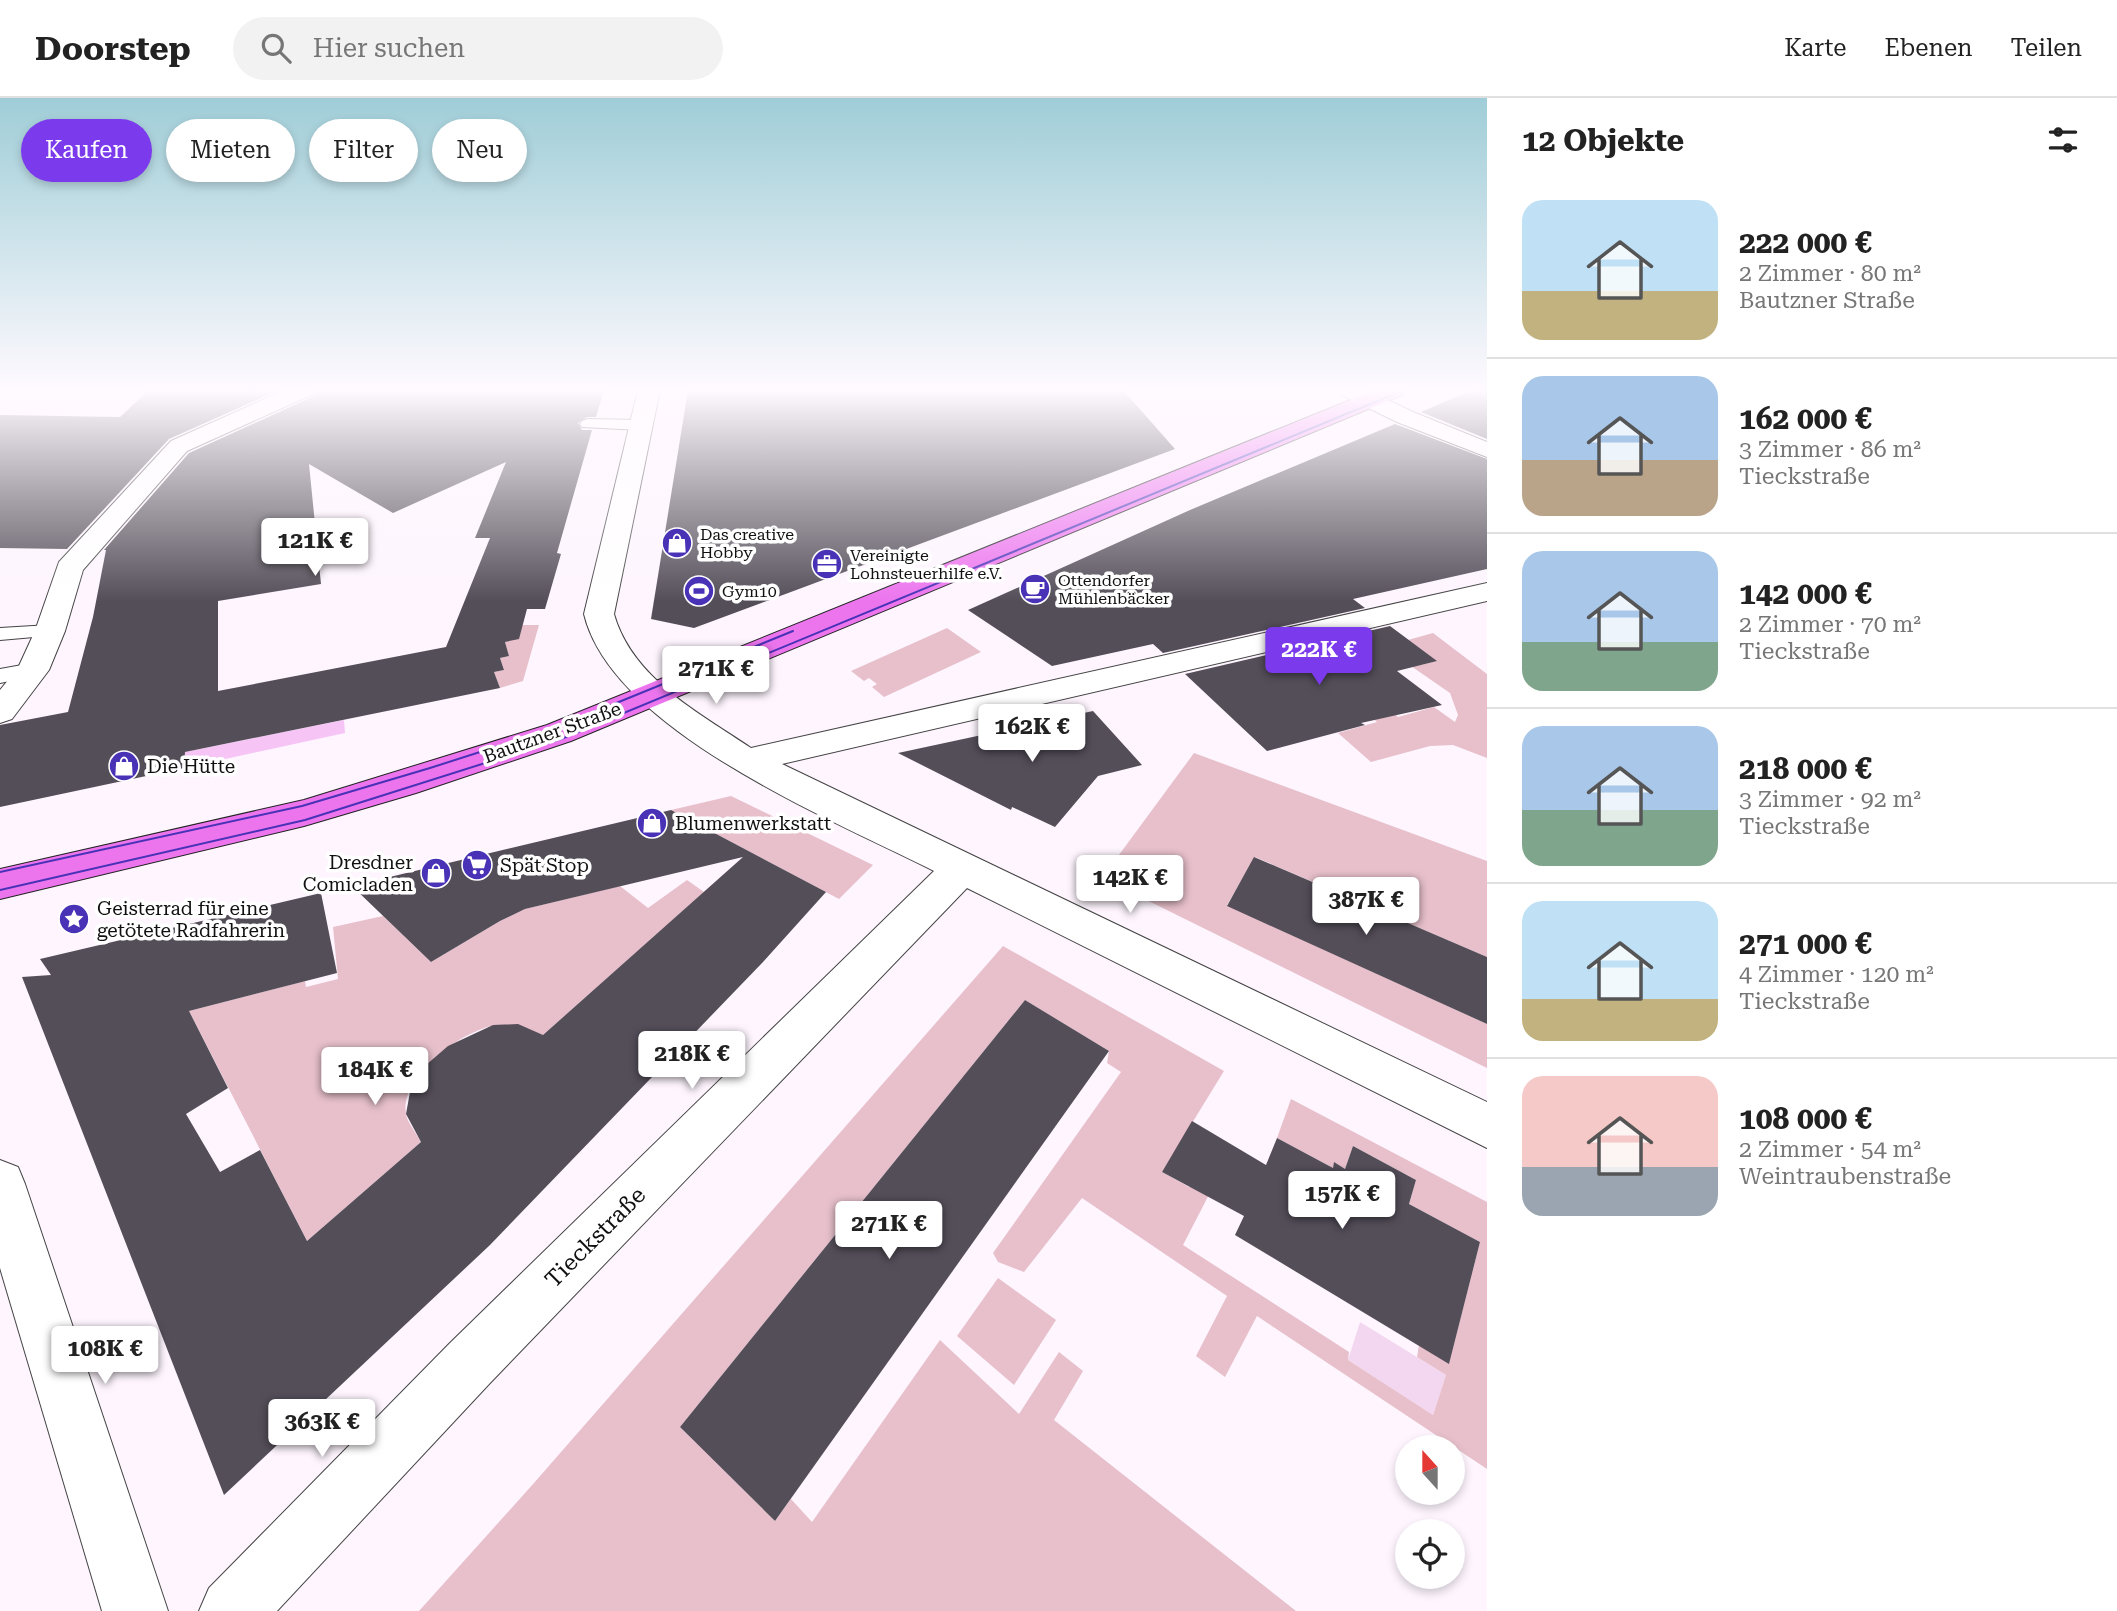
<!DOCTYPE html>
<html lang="de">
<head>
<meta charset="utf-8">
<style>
  body { margin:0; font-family:"Roboto Serif",serif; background:#f2f2f2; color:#222; height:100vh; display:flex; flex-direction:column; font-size:26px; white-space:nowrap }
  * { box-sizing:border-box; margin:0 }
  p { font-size:23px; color:#767676 }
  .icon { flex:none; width:38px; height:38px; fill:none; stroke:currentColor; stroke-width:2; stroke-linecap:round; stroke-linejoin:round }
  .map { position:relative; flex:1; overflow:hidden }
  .drawer { display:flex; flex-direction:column; background:#fff; width:630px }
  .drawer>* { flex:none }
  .top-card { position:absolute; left:21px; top:21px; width:665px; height:63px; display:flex; gap:14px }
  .needle { width:46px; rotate:339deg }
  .tools { position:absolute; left:1395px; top:1337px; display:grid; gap:14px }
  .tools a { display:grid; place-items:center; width:70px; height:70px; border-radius:50%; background:#fff; box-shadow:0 4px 10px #0003; font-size:35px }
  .price { position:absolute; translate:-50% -60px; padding:0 16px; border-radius:7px; background:#fff; color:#222; font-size:23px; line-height:46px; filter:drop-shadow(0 2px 4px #0008) }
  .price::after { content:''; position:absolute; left:50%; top:42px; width:21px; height:16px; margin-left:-10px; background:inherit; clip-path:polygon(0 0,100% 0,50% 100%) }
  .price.selected { background:#7c3aed; color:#fff }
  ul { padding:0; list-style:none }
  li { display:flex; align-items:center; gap:21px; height:175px; padding:0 35px }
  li+li { border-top:2px solid #e0e0e0 }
  li span { display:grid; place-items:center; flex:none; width:196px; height:140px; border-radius:21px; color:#555 }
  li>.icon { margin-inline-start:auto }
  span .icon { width:84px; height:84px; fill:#fffc; stroke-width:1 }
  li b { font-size:30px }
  h2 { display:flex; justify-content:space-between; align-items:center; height:84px; padding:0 35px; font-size:30px }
  .chip { padding:0 24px; border-radius:32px; background:#fff; box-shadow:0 4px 10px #0003; font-size:24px; line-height:63px }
  .chip.selected { background:#7c3aed; color:#fff }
  header { display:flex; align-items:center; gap:42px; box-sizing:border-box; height:98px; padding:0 35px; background:#fff; border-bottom:2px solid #e0e0e0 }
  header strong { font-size:33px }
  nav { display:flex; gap:38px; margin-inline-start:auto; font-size:24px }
  .search { width:490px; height:63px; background:#f2f2f2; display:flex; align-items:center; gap:18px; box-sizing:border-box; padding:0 24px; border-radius:38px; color:#767676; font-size:26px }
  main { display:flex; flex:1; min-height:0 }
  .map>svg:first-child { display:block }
  .farmland { fill:#f3d6ef }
  .green { fill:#e7c0cb }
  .sand { fill:#f6c5f6 }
  .building { fill:#544e59; fill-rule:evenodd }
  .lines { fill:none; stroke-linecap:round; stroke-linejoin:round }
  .service-casing { stroke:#444; stroke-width:2 }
  .minor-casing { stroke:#444; stroke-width:2 }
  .tertiary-casing { stroke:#444; stroke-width:2 }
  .primary-casing { stroke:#222; stroke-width:2 }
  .service { fill:#fff; fill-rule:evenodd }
  .minor { fill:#fff; fill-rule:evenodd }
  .tertiary { fill:#fff; fill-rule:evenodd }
  .primary { fill:#ec75ee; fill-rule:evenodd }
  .tram { stroke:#4a32b7; stroke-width:2 }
  .labels { text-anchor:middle; stroke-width:7; stroke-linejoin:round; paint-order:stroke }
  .far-poi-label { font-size:16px; fill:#111; stroke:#fff; text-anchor:start }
  .street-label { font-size:19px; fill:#111; stroke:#fff }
  .poi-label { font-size:19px; fill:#111; stroke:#fff; text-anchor:start }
  .near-street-label { font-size:23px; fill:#111; stroke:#fff }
</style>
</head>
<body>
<header>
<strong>Doorstep</strong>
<div class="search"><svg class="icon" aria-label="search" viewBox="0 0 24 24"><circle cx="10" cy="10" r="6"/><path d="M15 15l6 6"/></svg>Hier suchen</div>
<nav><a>Karte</a><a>Ebenen</a><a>Teilen</a></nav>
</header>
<main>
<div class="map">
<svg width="1487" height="1513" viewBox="0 0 1487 1513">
  <rect width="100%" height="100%" fill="#fef5fe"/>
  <polygon class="farmland" points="1360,1224 1446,1277 1433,1317 1348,1262"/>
  <g class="green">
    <polygon points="523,527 539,527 523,583 500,590 494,574 504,572 500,560 509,558 505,544 512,542"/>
    <polygon points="947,530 981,554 884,599 872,589 877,586 869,580 864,583 851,573"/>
    <polygon points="1433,535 1487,576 1487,660 1453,647 1430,648 1371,664 1338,635 1377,624 1368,616 1387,610 1398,619 1434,609 1455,624 1458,617 1450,595 1382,548 1421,567 1436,563 1408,542"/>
    <polygon points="1194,655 1487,763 1487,859 1255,759 1227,807 1487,926 1487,970 1102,780"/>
    <polygon points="731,698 873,767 839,801 671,712"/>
    <path d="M687 782 704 794 543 937C529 934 505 925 491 928 459 936 400 977 406 1016 407 1024 417 1036 421 1044L307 1143 189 913 305 883 306 889 338 881 333 829 383 818 431 864 500 823 525 811 620 788 648 810Z"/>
    <polygon points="1003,848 1224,973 1162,1074 1189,1089 1215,1085 1183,1147 1349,1254 1348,1262 1433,1317 1446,1277 1417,1259 1419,1247 1449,1265 1480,1144 1409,1106 1416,1082 1353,1048 1345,1071 1334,1065 1333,1070 1277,1040 1291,1001 1487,1104 1487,1371 1257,1218 1225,1279 1196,1258 1227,1198 1082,1100 1024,1174 998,1164 993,1155 1121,974 1107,965 1109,953 1025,902 680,1329 775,1423 791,1401 812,1424 940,1242 1019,1316 1059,1254 1083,1273 1054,1322 1296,1513 419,1513 534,1385"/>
    <polygon points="998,1180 1056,1222 1014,1287 957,1238"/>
  </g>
  <polygon class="sand" points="344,622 345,635 184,670 185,654"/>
  <g class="building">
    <polygon points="149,292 279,292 169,341 67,451 0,450 0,317 120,319"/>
    <path d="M317 292H604L596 319H587L578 325 582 332H592L557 455 561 456 545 511H527L519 541 505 544 509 558 500 560 504 572 494 574 500 590 185 654 184 670 0 709V627L68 614 93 519 106 452H104L189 355 312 299ZM506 364 475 440H490L446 549 218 593V503L321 486 309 366 393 415Z"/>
    <polygon points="688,292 1123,292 1175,351 694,530 651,521"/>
    <polygon points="1472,292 1487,292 1487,341 1421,314"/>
    <polygon points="1395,326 1487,361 1487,471 1353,501 1365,510 1163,555 1153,546 1052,568 968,512 1190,412"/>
    <polygon points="1390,528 1437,563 1397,573 1442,607 1361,625 1365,627 1267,653 1185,576"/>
    <polygon points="1093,613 1142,667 1098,678 1055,729 1012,709 1011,712 898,655"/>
    <polygon points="671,712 826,794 763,864 490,1147 224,1397 22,879 51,877 40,861 321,795 337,875 189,913 228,990 186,1016 220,1074 260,1052 307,1143 421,1044 406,1016 410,994 426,967 448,948 493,927 518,926 543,937 743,759 525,811 500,823 431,864 352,788"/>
    <polygon points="1254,759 1487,859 1487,926 1227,808"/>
    <polygon points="1025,902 1109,953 775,1423 680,1329"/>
    <polygon points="1192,1023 1266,1067 1277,1040 1333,1070 1334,1064 1345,1071 1353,1048 1416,1082 1409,1106 1480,1144 1449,1266 1235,1137 1244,1118 1162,1074"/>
  </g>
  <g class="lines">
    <g class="service-casing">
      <g id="service">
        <polygon points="588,321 641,322 649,327 641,332 582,329 580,326 582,323"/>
        <polygon points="50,527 57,529 60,533 57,537 0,542 0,530"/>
        <polygon points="33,565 41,567 44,572 41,577 0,585 0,571"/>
      </g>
    </g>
    <g class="minor-casing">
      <g id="minor">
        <polygon points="285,292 314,292 311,297 187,353 83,472 65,533 49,572 12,621 0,625 0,592 18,570 35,533 59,464 171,343"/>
        <path d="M638 292H660L614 516C632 580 699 615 751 650L1487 485V503L782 666 1487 1004V1050L967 790 490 1285 277 1513H199L209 1490 450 1245 934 773C834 722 612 633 584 516Z"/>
        <polygon points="1339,292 1367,292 1413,314 1487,344 1487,359 1397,324 1342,297"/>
      </g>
    </g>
    <g class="tertiary-casing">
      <polygon id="tertiary" points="0,1062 18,1069 25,1086 168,1513 102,1513 0,1170"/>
    </g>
    <g class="primary-casing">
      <polygon id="primary" points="1375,292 1405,292 1402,297 571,643 416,695 304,728 0,801 0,771 304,702 547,627"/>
    </g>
    <use href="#service" class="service"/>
    <use href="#minor" class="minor"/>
    <use href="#tertiary" class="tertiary"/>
    <use href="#primary" class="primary"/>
    <g class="tram">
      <polyline points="0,774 302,708 430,670 555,630 793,533"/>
      <polyline points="0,792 305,722 561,641 1404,292"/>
    </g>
  </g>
  <linearGradient id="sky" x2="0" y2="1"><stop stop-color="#9fcdd7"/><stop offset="0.58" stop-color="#fffaff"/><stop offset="1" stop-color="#fffaff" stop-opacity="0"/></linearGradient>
  <rect width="1487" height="504" fill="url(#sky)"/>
  <defs>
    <g id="shop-disc" transform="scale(1.575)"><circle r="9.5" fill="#4a32b7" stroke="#fff"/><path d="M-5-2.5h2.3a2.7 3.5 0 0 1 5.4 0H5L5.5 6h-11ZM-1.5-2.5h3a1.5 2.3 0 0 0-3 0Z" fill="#fff"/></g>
    <g id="office-disc" transform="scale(1.575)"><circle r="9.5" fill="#4a32b7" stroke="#fff"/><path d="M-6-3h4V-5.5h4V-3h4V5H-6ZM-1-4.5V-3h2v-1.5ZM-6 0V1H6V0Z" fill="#fff"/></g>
    <g id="cafe-disc" transform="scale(1.575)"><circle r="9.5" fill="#4a32b7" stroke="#fff"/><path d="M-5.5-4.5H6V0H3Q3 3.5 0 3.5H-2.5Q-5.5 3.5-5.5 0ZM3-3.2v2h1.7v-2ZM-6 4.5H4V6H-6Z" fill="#fff"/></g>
    <g id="stadium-disc" transform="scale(1.575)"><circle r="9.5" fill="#4a32b7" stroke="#fff"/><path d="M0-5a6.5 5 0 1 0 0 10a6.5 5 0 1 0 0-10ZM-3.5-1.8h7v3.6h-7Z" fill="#fff"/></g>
    <g id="supermarket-disc" transform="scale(1.575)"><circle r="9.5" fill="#4a32b7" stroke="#fff"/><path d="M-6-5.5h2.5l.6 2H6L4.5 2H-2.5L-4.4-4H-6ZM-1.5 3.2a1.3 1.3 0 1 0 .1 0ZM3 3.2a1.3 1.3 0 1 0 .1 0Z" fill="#fff"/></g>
    <g id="sight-disc" transform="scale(1.575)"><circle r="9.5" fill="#4a32b7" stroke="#fff"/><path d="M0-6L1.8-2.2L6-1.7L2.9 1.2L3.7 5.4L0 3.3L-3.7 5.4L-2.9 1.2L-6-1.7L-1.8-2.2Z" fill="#fff"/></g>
  </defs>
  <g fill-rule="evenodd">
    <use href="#shop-disc" x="677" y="445"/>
    <use href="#office-disc" x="827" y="466"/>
    <use href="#cafe-disc" x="1035" y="491"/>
    <use href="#stadium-disc" x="699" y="493"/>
    <use href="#shop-disc" x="124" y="668"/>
    <use href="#shop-disc" x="652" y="725"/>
    <use href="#supermarket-disc" x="477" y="767"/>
    <use href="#shop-disc" x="436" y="775"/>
    <use href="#sight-disc" x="74" y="821"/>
  </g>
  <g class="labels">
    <g class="far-poi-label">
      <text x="700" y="442">Das creative<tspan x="700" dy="18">Hobby</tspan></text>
      <text x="850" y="463">Vereinigte<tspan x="850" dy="18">Lohnsteuerhilfe e.V.</tspan></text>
      <text x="1058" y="488">Ottendorfer<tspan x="1058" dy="18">Mühlenbäcker</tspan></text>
      <text x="722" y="499">Gym10</text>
    </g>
    <g class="street-label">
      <text transform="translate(552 634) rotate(-20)" y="7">Bautzner Straße</text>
    </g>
    <g class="poi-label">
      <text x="147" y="675">Die Hütte</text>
      <text x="675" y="732">Blumenwerkstatt</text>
      <text x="413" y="771" text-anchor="end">Dresdner<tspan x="413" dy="22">Comicladen</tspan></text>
      <text x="500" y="774">Spät Stop</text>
      <text x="97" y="817">Geisterrad für eine<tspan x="97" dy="22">getötete Radfahrerin</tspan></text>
    </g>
    <g class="near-street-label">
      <text transform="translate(595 1139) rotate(-45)" y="8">Tieckstraße</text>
    </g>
  </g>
</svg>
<div class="tools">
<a><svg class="needle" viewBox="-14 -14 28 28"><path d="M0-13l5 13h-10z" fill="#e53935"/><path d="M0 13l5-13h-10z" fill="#767676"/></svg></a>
<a><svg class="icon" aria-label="locate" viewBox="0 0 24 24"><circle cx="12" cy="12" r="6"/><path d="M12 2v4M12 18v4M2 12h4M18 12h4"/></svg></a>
</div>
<b class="price" style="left:315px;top:480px">121K €</b>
<b class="price selected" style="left:1319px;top:589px">222K €</b>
<b class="price" style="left:716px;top:608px">271K €</b>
<b class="price" style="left:1032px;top:666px">162K €</b>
<b class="price" style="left:1130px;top:817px">142K €</b>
<b class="price" style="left:1366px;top:839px">387K €</b>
<b class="price" style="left:692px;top:993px">218K €</b>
<b class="price" style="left:375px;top:1009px">184K €</b>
<b class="price" style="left:1342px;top:1133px">157K €</b>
<b class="price" style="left:889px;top:1163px">271K €</b>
<b class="price" style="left:105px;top:1288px">108K €</b>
<b class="price" style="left:322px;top:1361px">363K €</b>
<div class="top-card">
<a class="chip selected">Kaufen</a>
<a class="chip">Mieten</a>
<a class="chip">Filter</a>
<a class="chip">Neu</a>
</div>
</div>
<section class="drawer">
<h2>12 Objekte<svg class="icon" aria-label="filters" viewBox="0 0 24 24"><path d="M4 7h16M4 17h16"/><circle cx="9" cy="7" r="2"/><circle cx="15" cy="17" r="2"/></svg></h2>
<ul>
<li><span style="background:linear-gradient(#bfe0f5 65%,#c2b280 0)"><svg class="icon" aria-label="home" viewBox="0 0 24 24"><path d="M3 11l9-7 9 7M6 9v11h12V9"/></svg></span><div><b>222 000 €</b><p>2 Zimmer · 80 m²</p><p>Bautzner Straße</p></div></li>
<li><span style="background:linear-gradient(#a9c7e8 60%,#b9a48a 0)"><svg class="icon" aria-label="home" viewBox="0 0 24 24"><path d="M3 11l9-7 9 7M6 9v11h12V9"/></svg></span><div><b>162 000 €</b><p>3 Zimmer · 86 m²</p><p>Tieckstraße</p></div></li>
<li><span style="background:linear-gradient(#a9c7e8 65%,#7fa58c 0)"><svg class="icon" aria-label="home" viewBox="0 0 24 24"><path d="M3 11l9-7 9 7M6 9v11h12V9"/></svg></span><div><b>142 000 €</b><p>2 Zimmer · 70 m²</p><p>Tieckstraße</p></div></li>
<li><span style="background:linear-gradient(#a9c7e8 60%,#7fa58c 0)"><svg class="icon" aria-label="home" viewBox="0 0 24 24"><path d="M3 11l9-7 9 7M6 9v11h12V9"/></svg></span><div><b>218 000 €</b><p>3 Zimmer · 92 m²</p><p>Tieckstraße</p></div></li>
<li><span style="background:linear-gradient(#bfe0f5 70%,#c2b280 0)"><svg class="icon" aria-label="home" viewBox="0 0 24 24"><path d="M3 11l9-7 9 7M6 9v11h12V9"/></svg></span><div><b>271 000 €</b><p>4 Zimmer · 120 m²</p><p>Tieckstraße</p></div></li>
<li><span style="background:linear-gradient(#f6c9c9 65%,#9aa5b1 0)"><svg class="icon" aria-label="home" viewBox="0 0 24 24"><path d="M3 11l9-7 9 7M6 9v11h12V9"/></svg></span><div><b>108 000 €</b><p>2 Zimmer · 54 m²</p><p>Weintraubenstraße</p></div></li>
</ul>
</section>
</main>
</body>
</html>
